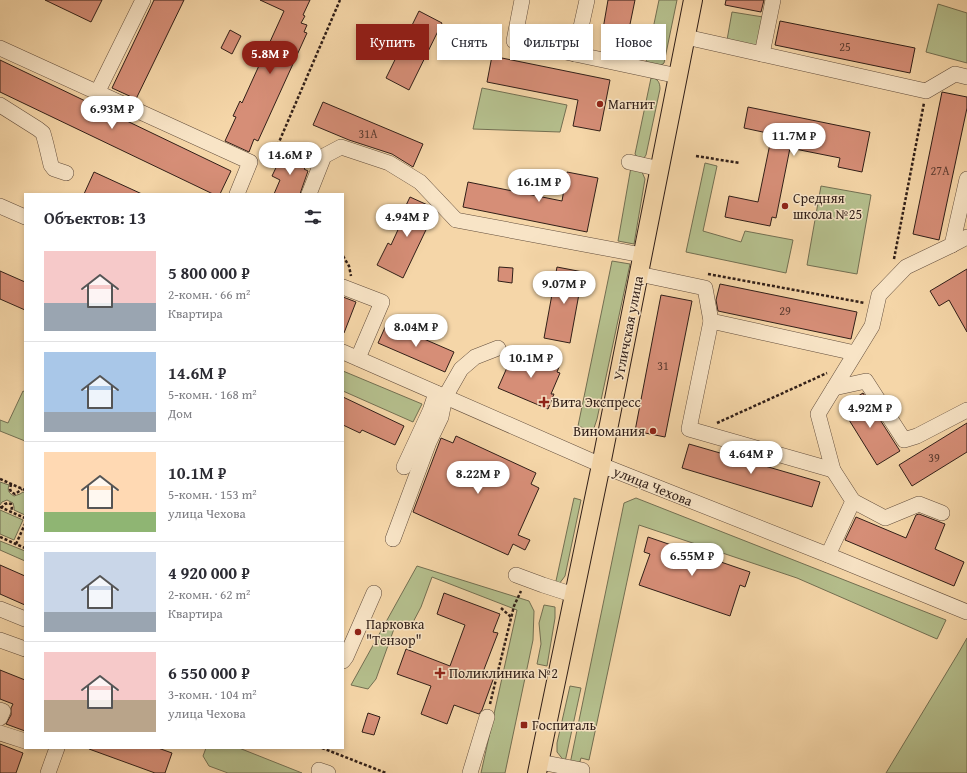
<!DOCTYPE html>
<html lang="ru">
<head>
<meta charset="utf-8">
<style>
  body { margin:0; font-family:"Gentium Book Plus",serif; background:#f2f2f3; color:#2b2b33; height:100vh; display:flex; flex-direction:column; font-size:15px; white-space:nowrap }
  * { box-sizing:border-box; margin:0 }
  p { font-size:13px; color:#7c7c81 }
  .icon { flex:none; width:22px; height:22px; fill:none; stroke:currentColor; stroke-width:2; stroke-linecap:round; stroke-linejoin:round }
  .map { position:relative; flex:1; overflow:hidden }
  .drawer { position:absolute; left:24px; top:193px; width:320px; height:556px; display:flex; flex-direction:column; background:#fff; border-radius:0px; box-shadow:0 2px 6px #0003 }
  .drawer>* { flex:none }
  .top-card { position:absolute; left:356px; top:24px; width:380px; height:36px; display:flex; gap:8px }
  .price { position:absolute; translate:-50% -34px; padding:0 9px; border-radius:14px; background:#fff; color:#222; font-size:13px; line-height:26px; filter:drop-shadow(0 1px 2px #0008) }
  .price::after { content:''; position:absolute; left:50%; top:24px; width:12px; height:9px; margin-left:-6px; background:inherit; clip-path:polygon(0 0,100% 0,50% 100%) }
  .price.on { background:#8f2418; color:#fff }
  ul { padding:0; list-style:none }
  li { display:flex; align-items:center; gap:12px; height:100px; padding:0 20px }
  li+li { border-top:1px solid #e1e1e2 }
  li span { display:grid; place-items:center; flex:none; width:112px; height:80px; border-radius:0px; color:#555 }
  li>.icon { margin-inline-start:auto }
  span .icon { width:48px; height:48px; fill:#fffc; stroke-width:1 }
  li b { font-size:17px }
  h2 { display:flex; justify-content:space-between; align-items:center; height:48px; padding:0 20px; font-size:17px }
  .chip { padding:0 14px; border-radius:0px; background:#fff; box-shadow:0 2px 6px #0003; font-size:14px; line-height:36px }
  .chip.on { background:#8f2418; color:#fff }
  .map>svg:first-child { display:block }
  .green { fill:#b5bf8d; stroke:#736f52 }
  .building { fill:#d68e77; stroke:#311f18 }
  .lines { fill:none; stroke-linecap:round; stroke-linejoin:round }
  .minor-casing { stroke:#624d3c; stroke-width:16 }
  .major-casing { stroke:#311f18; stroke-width:20 }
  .path { stroke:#311f18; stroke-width:2.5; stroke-dasharray:3 2; stroke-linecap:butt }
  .minor { stroke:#f8e4c6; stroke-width:15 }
  .major { stroke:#f5d6a8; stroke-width:18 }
  .poi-dot { fill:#8f2418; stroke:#f8e4c6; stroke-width:1.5 }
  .labels { text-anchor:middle; stroke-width:3; stroke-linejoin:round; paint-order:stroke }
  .number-label { font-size:12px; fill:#5a3b30 }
  .poi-label { font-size:14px; fill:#311f18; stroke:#f8e4c6; text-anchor:start }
  .street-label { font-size:14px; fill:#311f18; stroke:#f8e4c6 }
</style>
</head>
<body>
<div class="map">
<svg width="967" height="773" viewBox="0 0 967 773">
  <rect width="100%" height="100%" fill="#f5d6a8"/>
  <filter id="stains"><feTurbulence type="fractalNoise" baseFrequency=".005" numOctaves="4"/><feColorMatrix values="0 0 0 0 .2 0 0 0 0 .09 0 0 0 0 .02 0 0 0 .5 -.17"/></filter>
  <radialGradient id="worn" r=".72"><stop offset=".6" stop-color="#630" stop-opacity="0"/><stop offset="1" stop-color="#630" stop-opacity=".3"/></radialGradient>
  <g class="green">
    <polygon points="659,0 677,0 664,63 660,66 646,62"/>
    <polygon points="938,4 967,13 967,63 926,52"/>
    <polygon points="732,12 763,17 758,46 727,40"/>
    <path d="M651 78C658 78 660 83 660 89L646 155 644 158 637 157 635 154Z"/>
    <polygon points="482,88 567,105 560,132 473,129"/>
    <polygon points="705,163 717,166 703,231 741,242 745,231 793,240 786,273 686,252"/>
    <polygon points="631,167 642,172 645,179 634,244 618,241"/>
    <polygon points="821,186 871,195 857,274 807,265"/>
    <polygon points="612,261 630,264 597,419 594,428 590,430 589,430 578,426"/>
    <polygon points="343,371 422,404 413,422 343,391"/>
    <polygon points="23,391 25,392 25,441 0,431 0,420 8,423"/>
    <path d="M0 482 9 485C7 491 9 493 14 496L20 494 23 492 25 493V515L14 510V507L13 503 7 500 2 502 0 505Z"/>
    <polygon points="574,498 581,500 565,576 559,584 556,581"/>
    <polygon points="636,498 946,620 937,639 797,578 639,525 589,760 581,758 579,765 570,764 624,503"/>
    <polygon points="0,510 23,520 14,540 0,534"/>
    <polygon points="0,541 25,551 25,561 0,550"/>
    <polygon points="417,566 529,601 534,611 533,640 505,773 481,773 517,610 432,577 421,607 411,626 404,628 395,626 376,679 368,689 351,685"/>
    <polygon points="544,605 555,607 555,618 547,666 537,664 541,644 539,623"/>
    <polygon points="967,638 967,773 886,773 959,652"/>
    <polygon points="570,686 581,688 565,762 557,752 557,743"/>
    <polygon points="206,748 239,748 302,773 228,773 209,766 203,756"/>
  </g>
  <g class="building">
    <polygon points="45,0 102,0 91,22"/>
    <polygon points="154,0 184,0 136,99 112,88"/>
    <polygon points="260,0 310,0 303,15 305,16 301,23 307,25 304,32 307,33 258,141 254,139 249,152 225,141 236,117 233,116 240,101 242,103 262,59 260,58 267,43 269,44 284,11"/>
    <polygon points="608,0 635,0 628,34 603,29"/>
    <polygon points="726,0 764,0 761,12 725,5"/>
    <polygon points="419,11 442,23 409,90 386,78"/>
    <polygon points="780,21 915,48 910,73 775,45"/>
    <polygon points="230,30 241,36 232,54 221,48"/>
    <polygon points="492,56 610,80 600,131 573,126 578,100 487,82"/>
    <polygon points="0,60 231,171 220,194 213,194 0,92"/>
    <polygon points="942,92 967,97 967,108 939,240 913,234"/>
    <polygon points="323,102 423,144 413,167 392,154 349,140 313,125"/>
    <polygon points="748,107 870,132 862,172 838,167 840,158 790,148 776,218 772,217 770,226 725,217 729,196 758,202 772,134 744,128"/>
    <polygon points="283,153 295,158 294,162 306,167 304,169 308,171 301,191 300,194 274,194 280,180 272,176"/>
    <polygon points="94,172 142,194 84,194"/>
    <polygon points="567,172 598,178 587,232 463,207 468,182 562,201"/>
    <polygon points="410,197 432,207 435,211 403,278 377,265 388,243 391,245 402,221 399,220"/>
    <polygon points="499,267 513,268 512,283 498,281"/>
    <polygon points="557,267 583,272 570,343 544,338"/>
    <polygon points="967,269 967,332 949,300 939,306 930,291"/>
    <polygon points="0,271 25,282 25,310 0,299"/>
    <polygon points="720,284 857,312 851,339 718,311 716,300"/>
    <polygon points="661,295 692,301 665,437 635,431"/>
    <polygon points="343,297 356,302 344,333 343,333"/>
    <polygon points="387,323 454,352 445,372 378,343"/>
    <polygon points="520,353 532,358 533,356 559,367 557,372 560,373 551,394 554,394 548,409 498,388 513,354 518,356"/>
    <polygon points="863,393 900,451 877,465 841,407"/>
    <polygon points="343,397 404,426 395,445 362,430 360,433 343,425"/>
    <polygon points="967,423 967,452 912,486 899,465"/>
    <polygon points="456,436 536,473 531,484 539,488 518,535 530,540 525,550 513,544 508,555 413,512 441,438 453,443"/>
    <polygon points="689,444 820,482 812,507 682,468"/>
    <polygon points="919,514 945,524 935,549 964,562 954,586 845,540 856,517 906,538 916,515"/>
    <polygon points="648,537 750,572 745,587 740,585 730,616 639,585 650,554 644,552"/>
    <polygon points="0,565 25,576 25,605 0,594"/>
    <polygon points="444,593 500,614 493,632 498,633 483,672 494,677 482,710 479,714 454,705 447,724 421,714 431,686 397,674 406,649 450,666 465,625 437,614"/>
    <polygon points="0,670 25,680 25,731 6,724 11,715 11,708 13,704 0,699"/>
    <polygon points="368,713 380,717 374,735 362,732"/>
    <polygon points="0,744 23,753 16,773 0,773"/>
    <polygon points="89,748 158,748 172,753 165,773 155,773 89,749"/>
  </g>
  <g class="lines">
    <g class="minor-casing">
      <g id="minor">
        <polyline points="522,0 514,41 678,76"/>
        <polyline points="686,37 926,91 955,74 967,77"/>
        <polyline points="0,48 250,162 237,194"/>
        <polyline points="575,54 587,0"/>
        <polyline points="762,54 773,0"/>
        <polyline points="97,93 143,0"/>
        <polyline points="0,105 38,129 43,133 46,144 51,165 54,169 66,173"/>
        <polyline points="629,162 660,169"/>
        <polyline points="309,194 324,156 341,147 389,163 420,182 456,220 642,255"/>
        <polyline points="0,206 25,217"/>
        <polyline points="952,245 967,179"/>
        <polyline points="639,274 705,288 711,321 855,353"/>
        <polyline points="343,287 382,302 358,358"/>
        <polyline points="711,321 689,429 833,470"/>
        <polyline points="343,352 601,465 828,555 967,612"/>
        <polyline points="834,388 866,381 904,440 917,436 967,410"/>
        <polyline points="404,467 430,411 436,393"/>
        <polyline points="853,501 885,518 919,504 942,513"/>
        <polyline points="393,539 429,442 441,417 445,397 461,369 475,357 498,348"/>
        <polyline points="828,555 853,501 833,470 818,414 872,326 879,295 906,267 952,245 967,237"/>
        <polyline points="516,575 543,585 574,595"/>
        <polyline points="0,609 25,619"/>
        <polyline points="0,640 25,649"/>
        <polyline points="343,661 346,657 374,593"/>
        <polyline points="0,710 3,711 0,718"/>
        <polyline points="0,733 25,741"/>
        <polyline points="540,762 582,770"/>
        <polyline points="319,770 328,773"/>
        <polyline points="48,773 57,748"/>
        <polyline points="470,773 487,717"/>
      </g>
    </g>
    <g class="major-casing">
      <polyline id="major" points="537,773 601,465 693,0"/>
    </g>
    <g class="path">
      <polyline points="262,156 276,149 340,0"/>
      <polyline points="696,156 740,163"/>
      <polyline points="343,256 349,266 351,276"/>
      <polyline points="894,259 924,103"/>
      <polyline points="708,274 865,303"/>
      <polyline points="717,423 827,373"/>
      <polyline points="0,479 25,490"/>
      <polyline points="11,484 10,489 11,492 15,494 18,492 22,489"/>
      <polyline points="0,507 25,518"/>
      <polyline points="1,508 5,504 8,503 11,504 12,507 11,512"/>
      <polyline points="0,537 25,548"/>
      <polyline points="16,544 25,524"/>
      <polyline points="501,608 511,617"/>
      <polyline points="490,704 514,606 521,591"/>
      <polyline points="322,748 386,773"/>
    </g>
    <use href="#minor" class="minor"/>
    <use href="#major" class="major"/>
  </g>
  <g class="poi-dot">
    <circle cx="600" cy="104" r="4"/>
    <circle cx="785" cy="206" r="4"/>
    <path d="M542 396h4v4h4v4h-4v4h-4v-4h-4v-4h4z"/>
    <circle cx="653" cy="431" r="4"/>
    <circle cx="358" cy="632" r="4"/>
    <path d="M438 667h4v4h4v4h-4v4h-4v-4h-4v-4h4z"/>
    <rect x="520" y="721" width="8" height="8" rx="2"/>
  </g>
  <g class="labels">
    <g class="number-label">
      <text x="845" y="51">25</text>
      <text x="368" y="138">31А</text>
      <text x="940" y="175">27А</text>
      <text x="785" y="315">29</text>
      <text x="663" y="370">31</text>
      <text x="934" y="462">39</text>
    </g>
    <g class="poi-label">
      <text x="608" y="109">Магнит</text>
      <text x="793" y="203">Средняя<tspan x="793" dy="16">школа №25</tspan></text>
      <text x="552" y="407">Вита Экспресс</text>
      <text x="645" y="436" text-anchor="end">Виномания</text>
      <text x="366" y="629">Парковка<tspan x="366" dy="16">"Тензор"</tspan></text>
      <text x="449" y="678">Поликлиника №2</text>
      <text x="532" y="730">Госпиталь</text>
    </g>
    <g class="street-label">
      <text transform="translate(628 328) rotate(-79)" y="5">Угличская улица</text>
      <text transform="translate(653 486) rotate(22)" y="5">улица Чехова</text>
    </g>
  </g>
  <rect width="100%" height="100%" filter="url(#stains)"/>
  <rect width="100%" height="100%" fill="url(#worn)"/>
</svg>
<b class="price on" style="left:270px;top:75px">5.8M ₽</b>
<b class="price" style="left:112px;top:130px">6.93M ₽</b>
<b class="price" style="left:794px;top:157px">11.7M ₽</b>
<b class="price" style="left:290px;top:176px">14.6M ₽</b>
<b class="price" style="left:539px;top:203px">16.1M ₽</b>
<b class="price" style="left:407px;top:238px">4.94M ₽</b>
<b class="price" style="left:564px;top:305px">9.07M ₽</b>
<b class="price" style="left:416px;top:348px">8.04M ₽</b>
<b class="price" style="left:531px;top:379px">10.1M ₽</b>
<b class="price" style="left:870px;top:429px">4.92M ₽</b>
<b class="price" style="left:751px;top:475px">4.64M ₽</b>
<b class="price" style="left:478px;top:495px">8.22M ₽</b>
<b class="price" style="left:692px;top:577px">6.55M ₽</b>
<div class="top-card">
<a class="chip on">Купить</a>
<a class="chip">Снять</a>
<a class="chip">Фильтры</a>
<a class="chip">Новое</a>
</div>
<section class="drawer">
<h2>Объектов: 13<svg class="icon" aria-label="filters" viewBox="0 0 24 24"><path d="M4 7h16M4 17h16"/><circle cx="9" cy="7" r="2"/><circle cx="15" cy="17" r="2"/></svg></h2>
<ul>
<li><span style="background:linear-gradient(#f6c9c9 65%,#9aa5b1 0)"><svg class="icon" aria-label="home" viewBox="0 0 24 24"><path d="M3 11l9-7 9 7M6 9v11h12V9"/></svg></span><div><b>5 800 000 ₽</b><p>2-комн. · 66 m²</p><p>Квартира</p></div></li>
<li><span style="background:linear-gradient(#a9c7e8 75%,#9aa5b1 0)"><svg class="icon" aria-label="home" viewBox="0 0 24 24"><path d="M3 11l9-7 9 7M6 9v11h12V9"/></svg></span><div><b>14.6M ₽</b><p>5-комн. · 168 m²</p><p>Дом</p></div></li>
<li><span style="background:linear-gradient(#ffd9b3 75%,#8fb573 0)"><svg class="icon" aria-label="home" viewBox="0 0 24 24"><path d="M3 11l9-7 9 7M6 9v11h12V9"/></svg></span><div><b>10.1M ₽</b><p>5-комн. · 153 m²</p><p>улица Чехова</p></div></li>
<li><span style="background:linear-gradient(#c9d6e8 75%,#9aa5b1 0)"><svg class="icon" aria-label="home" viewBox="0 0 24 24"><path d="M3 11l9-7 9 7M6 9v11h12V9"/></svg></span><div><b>4 920 000 ₽</b><p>2-комн. · 62 m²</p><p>Квартира</p></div></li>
<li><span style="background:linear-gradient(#f6c9c9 60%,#b9a48a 0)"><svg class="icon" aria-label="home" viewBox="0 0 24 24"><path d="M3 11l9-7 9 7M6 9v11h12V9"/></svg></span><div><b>6 550 000 ₽</b><p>3-комн. · 104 m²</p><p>улица Чехова</p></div></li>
</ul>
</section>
</div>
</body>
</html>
